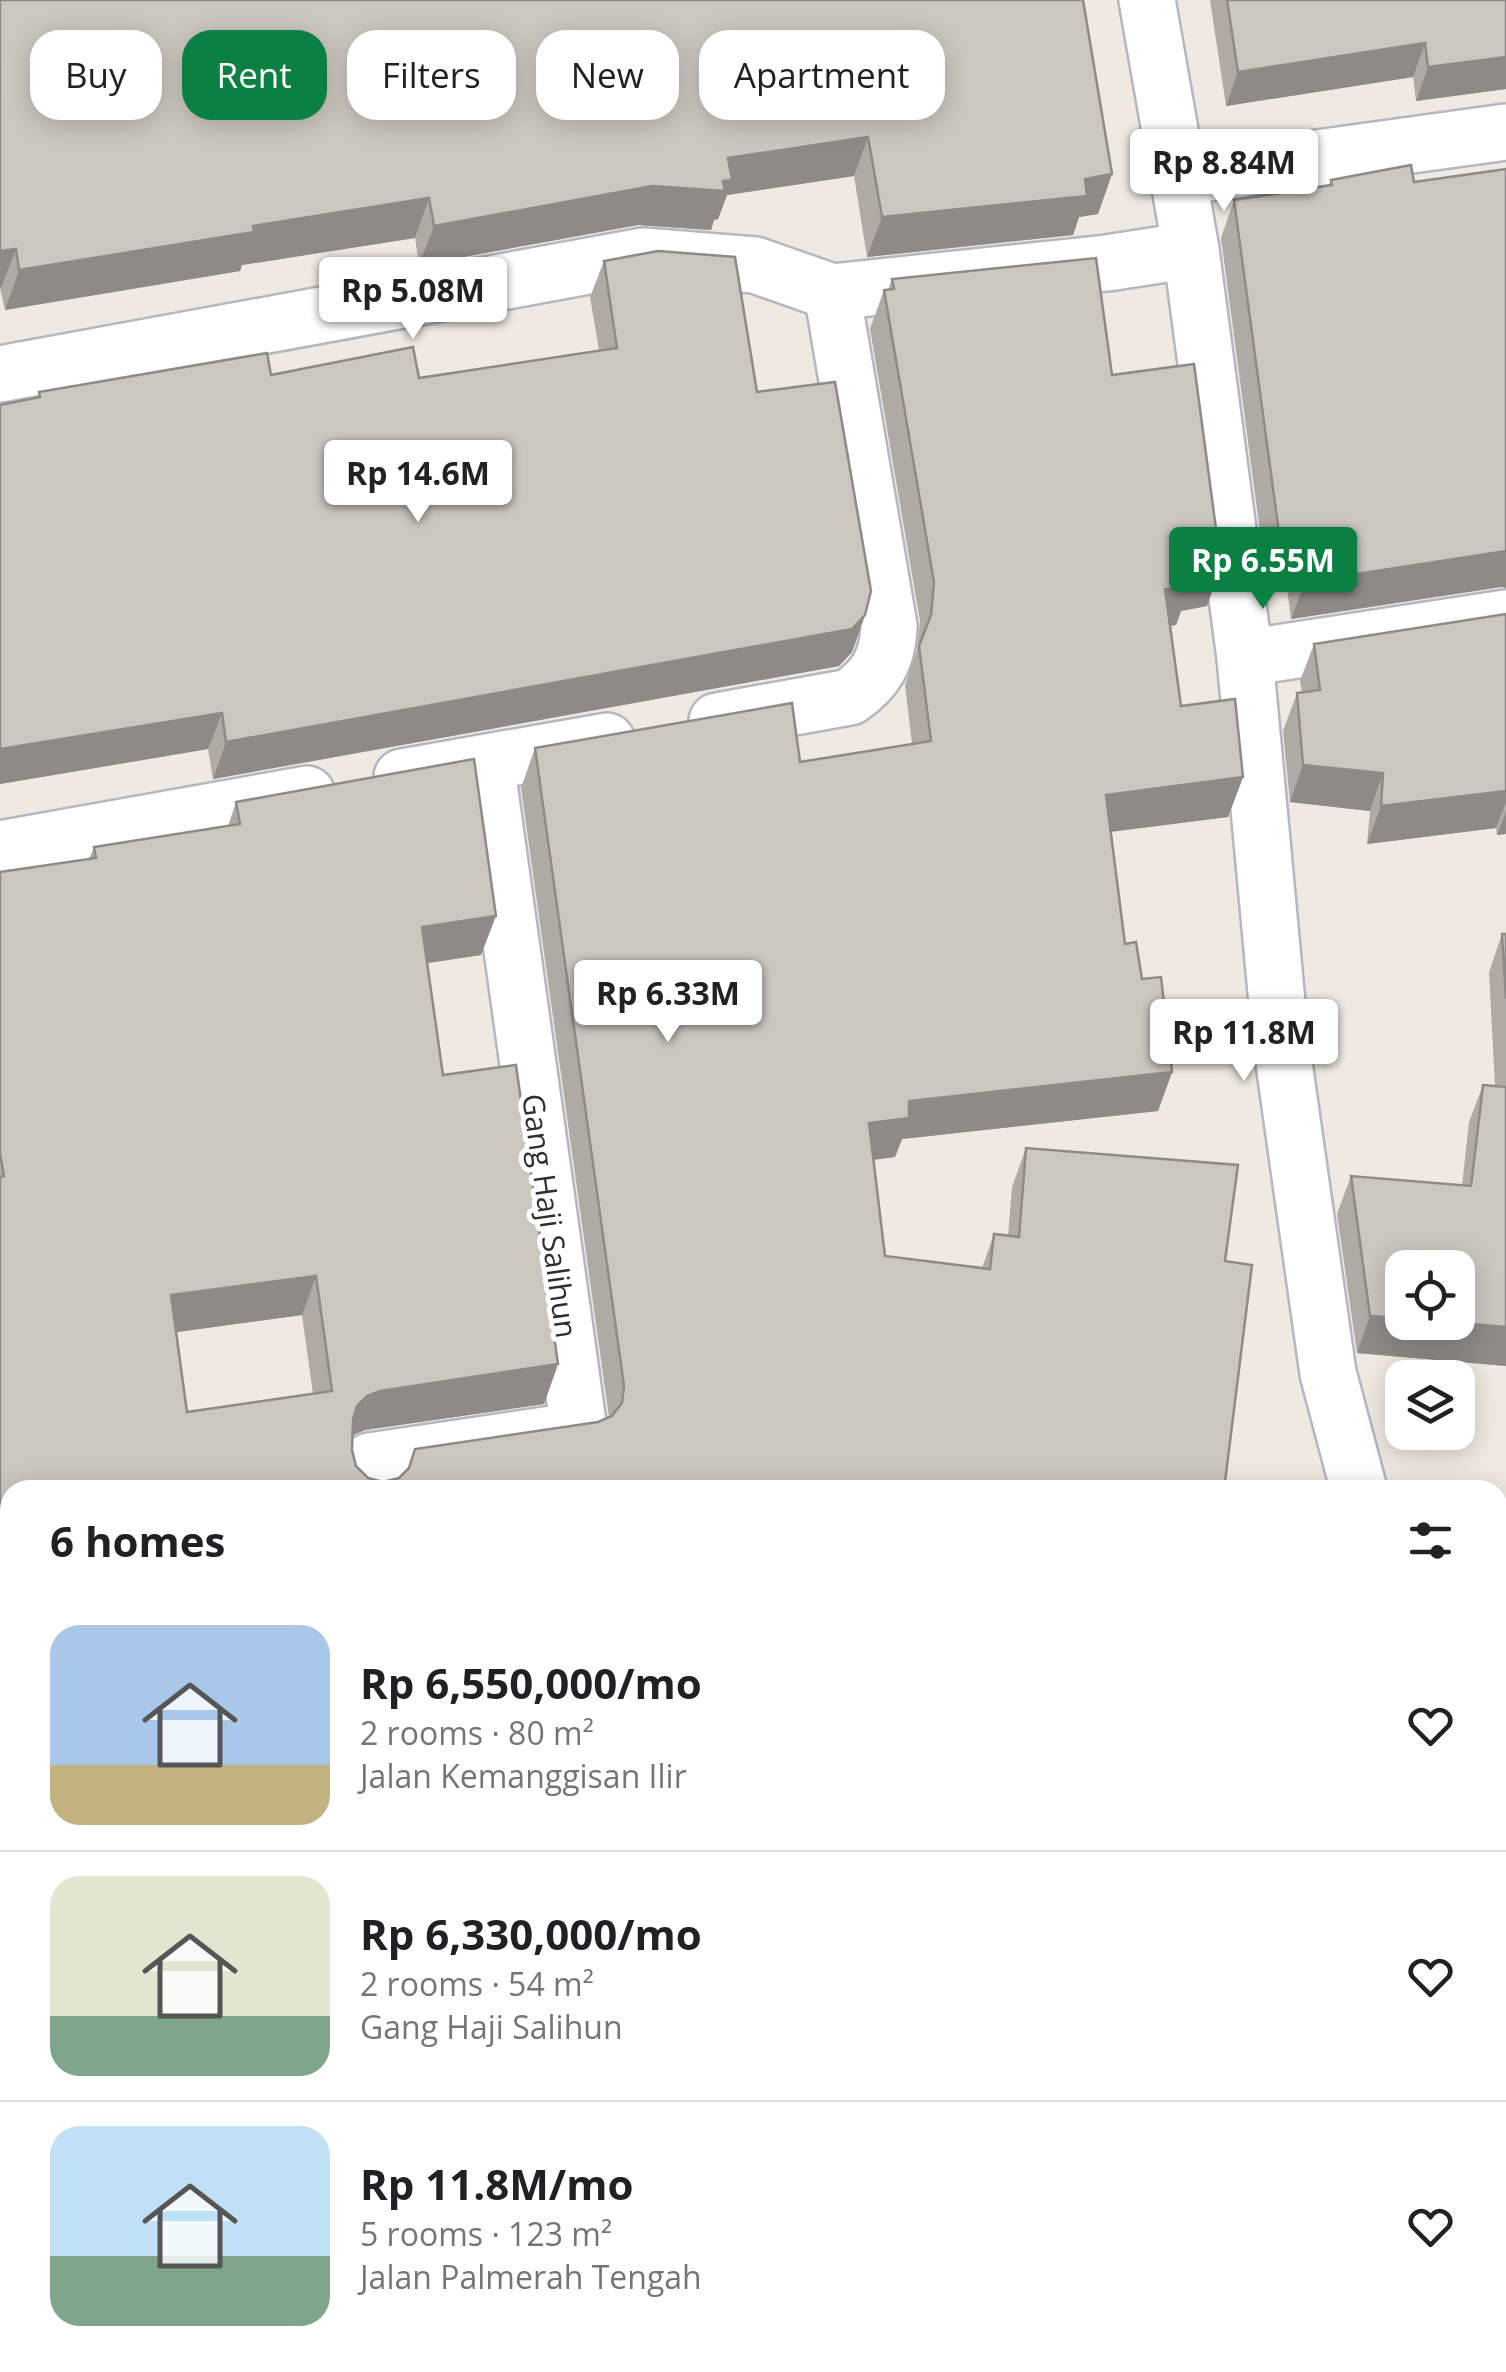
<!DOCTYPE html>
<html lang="en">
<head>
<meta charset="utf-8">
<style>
  body { margin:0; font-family:"Open Sans",sans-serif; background:#f6f6f6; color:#202124; height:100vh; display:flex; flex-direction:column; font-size:38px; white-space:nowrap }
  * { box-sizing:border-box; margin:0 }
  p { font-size:32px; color:#757577 }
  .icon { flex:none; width:55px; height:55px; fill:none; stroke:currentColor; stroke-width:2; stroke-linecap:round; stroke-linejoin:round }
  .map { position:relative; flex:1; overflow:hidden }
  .side { position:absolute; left:0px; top:1480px; width:1508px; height:892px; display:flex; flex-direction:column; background:#fff; border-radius:30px 30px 0 0; box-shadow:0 5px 25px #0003 }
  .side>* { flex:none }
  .banner { position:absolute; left:30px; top:30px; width:1000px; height:90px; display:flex; gap:20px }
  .controls { position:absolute; left:1385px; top:1250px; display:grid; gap:20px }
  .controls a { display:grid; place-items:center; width:90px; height:90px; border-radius:20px; background:#fff; box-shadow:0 5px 25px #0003; font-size:50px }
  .price { position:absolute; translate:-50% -85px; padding:0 22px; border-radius:10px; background:#fff; color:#222; font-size:32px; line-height:65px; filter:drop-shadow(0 2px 5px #0008) }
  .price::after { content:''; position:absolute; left:50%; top:60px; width:30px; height:22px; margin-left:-15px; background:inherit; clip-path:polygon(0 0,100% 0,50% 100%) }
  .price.on { background:#0b8043; color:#fff }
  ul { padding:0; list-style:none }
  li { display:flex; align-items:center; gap:30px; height:250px; padding:0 50px }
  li+li { border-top:2px solid #e0e0e0 }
  li span { display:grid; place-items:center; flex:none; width:280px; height:200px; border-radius:30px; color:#555 }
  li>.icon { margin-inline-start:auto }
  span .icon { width:120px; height:120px; fill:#fffc; stroke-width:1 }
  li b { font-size:42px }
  h2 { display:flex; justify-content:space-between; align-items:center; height:120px; padding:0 50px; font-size:42px }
  .chip { padding:0 35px; border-radius:30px; background:#fff; box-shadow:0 5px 25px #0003; font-size:35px; line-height:90px }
  .chip.on { background:#0b8043; color:#fff }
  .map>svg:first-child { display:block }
  .education { fill:#f0e6d1 }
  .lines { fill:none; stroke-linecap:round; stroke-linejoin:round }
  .minor-casing { stroke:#b4b7c1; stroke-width:60 }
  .tertiary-casing { stroke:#b4b7c1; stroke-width:60 }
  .minor { stroke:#fff; stroke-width:55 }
  .tertiary { stroke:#fff; stroke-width:55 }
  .wall { fill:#afaba4; fill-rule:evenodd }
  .shaded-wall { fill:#8e8b86 }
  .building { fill:#cbc7bf; stroke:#8e8b86; stroke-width:2.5; fill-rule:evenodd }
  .labels { text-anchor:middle; stroke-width:10; stroke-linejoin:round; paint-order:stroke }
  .street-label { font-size:30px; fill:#2e2e2e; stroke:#fff }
</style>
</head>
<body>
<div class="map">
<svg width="1506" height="2372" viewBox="0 0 1506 2372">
  <rect width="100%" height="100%" fill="#efe9e1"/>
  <polygon class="education" points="1498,2197 1503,2197 1506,2201 1506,2372 1184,2372 1183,2363 1498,2362"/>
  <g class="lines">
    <g class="minor-casing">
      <g id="minor">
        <polyline points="1180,177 1506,132"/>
        <polyline points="0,374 643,256 755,265 832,292 1107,263 1191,250"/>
        <polyline points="1245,658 1506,618"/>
        <path d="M717 721 850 697C876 679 888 659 889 626L832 292"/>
        <polyline points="402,777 607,741"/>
        <polyline points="0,849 307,794"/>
        <polyline points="369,1490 370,1461 579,1430 486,763"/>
        <polyline points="1498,1709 1506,1710"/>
        <polyline points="0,2178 10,2177"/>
      </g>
    </g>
    <g class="tertiary-casing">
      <g id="tertiary">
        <polyline points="1147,0 1191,250 1245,658 1280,1035 1328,1373 1359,1490"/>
        <polyline points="1498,1996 1506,2029"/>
      </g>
    </g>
    <use href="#minor" class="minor"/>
    <use href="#tertiary" class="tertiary"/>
  </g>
  <g class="wall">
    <polygon points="0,0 1112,174 1098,214 1079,217 1073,235 867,257 854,176 727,195 718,219 714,220 711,230 638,225 419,265 415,238 242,265 240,271 5,310 0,288"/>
    <polygon points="1210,0 1506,0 1506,89 1416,101 1413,77 1226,106"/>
    <polygon points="1331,180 1501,587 1291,619 1287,588 1268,592 1221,238 1234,200 1328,186"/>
    <polygon points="604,261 757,392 865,615 852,652 839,666 213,779 208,749 0,784 0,405 36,398 39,392 271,375 419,378 599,350 590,297"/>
    <path d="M892 279 1112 375 1207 606 1181 611 1176 625 1170 626 1181 706 1243 777 1228 817 1111 832 1125 944 1142 979 1172 1072 1158 1111 902 1139 895 1157 873 1160 885 1256 982 1268 994 1234 1008 1236 1012 1187 1026 1148 1225 1261 1224 1490H10V1555L0 1557V872L89 859 94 847 228 826 236 802 481 955 427 963 443 1075 558 1364 544 1404 365 1430 353 1435 352 1450 356 1466 368 1478 383 1482 399 1478 407 1470 415 1449 598 1422 609 1417 521 788 535 748 800 762 912 744 905 685 917 650 920 621 870 329 884 290H888ZM302 1315 313 1394 187 1412 176 1332Z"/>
    <polygon points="1506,614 1506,834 1497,835 1496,828 1367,844 1370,811 1290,802 1283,731 1297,693 1302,692 1300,681 1314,644"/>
    <polygon points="1502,934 1506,934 1506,1366 1357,1353 1337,1214 1351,1176 1462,1186 1469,1122 1483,1085 1495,1086 1489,972"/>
    <polygon points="1506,1502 1506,1679 1498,1679 1498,1503"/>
    <polygon points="2,1577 10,1577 10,2000 8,2000 6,1970"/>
    <polygon points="274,2362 1132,2362 1133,2372 275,2372"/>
  </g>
  <g class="shaded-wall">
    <polygon points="1425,43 1413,77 1226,106 1238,72"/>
    <polygon points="1506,57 1506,89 1416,101 1428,67"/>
    <polygon points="868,137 854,176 727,195 718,219 714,220 711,230 638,225 419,265 434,226 728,158"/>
    <polygon points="1112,174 1098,214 1079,217 1073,235 867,257 882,217"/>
    <polygon points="429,198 415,238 242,265 240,271 5,310 19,270 253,226"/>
    <polygon points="16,249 1,288 0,288 0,251"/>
    <polygon points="1301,551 1287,588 1268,592 1282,555"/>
    <polygon points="1506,551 1506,588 1501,587 1291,619 1305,582"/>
    <polygon points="1221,566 1207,606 1181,611 1176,625 1151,628 1165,589 1188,573"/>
    <polygon points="865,615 852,652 839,666 213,779 226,742"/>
    <polygon points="222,713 208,749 0,784 0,749"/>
    <polygon points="1303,765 1383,773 1370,811 1290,802"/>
    <polygon points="1243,777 1228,817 1092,834 1106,795"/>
    <polygon points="1506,791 1506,802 1496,828 1367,844 1381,806"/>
    <polygon points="1506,811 1506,834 1497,835"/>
    <polygon points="496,916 481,955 408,966 422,927"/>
    <polygon points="1172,1072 1158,1111 902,1139 895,1157 855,1162 869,1123 909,1101"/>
    <polygon points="316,1276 302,1315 156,1335 171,1295"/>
    <polygon points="1370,1316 1402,1318 1402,1322 1452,1322 1506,1327 1506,1366 1357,1353"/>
    <polygon points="558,1364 544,1404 365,1430 353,1435 343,1445 357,1406 367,1396 380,1391"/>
    <polygon points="10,1519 10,1549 8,1555 0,1557 0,1521"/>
    <polygon points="1506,1642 1506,1667 1502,1678 1498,1679 1498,1648 1499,1643"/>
    <polygon points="1506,1928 1506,1966 1498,1966 1498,1932"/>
    <polygon points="10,1932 10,1958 6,1970 0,1971 0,1933"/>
  </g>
  <g class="building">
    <polygon points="0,0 1083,0 1112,174 1085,179 1087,196 882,217 868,137 728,158 732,180 723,181 725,191 652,186 434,226 429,198 253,226 254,232 19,270 16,249 0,251"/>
    <polygon points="1227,0 1506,0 1506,57 1428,67 1425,43 1238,72"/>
    <polygon points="1411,165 1414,182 1506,169 1506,551 1305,582 1301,551 1282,555 1234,200 1332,185 1331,180"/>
    <polygon points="658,251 735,257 757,392 835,382 871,591 865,615 852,629 226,742 222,713 0,749 0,405 40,397 39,392 267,353 271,375 413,347 419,378 617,348 604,261"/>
    <path d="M1096 258 1112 375 1194 364 1221 566 1188 573 1190 586 1165 589 1181 706 1235 699 1243 777 1106 795 1125 944 1136 942 1142 979 1161 977 1172 1072 909 1101V1118L869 1123 885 1256 990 1269 994 1234 1019 1237 1026 1148 1238 1165 1225 1261 1252 1265 1224 1490H10V1519L0 1521V1177L4 1176 0 1153V872L96 858 94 847 240 824 236 802 474 759 496 916 422 927 443 1075 516 1065 558 1364 380 1391 367 1396 357 1406 353 1420 352 1450 356 1466 368 1478 383 1482 399 1478 409 1468 415 1449 598 1422 612 1416 622 1403 624 1386 535 748 792 703 800 762 931 741 919 646 931 615 934 582 884 290 894 289 892 279ZM316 1276 332 1391 187 1412 171 1295Z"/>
    <polygon points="1506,614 1506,791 1381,806 1383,773 1303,765 1297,693 1320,690 1314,644"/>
    <polygon points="1502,934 1506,934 1506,999"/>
    <polygon points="1483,1085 1506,1087 1506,1327 1452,1322 1458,1322 1458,1268 1402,1268 1402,1318 1370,1316 1351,1176 1471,1186"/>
    <polygon points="1506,1502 1506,1642 1499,1643 1498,1634 1498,1503"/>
    <polygon points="0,1575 2,1577 10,1577 10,1932 0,1933"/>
    <polygon points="1498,1776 1506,1776 1506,1928 1498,1932"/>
    <polygon points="10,2241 10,2362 139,2362 140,2372 0,2372 0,2243"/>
    <polygon points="285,2362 1132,2362 1133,2372 286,2372"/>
  </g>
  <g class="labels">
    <g class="street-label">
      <text transform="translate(549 1216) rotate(82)" y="10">Gang Haji Salihun</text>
    </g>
  </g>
</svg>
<div class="controls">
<a><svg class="icon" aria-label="locate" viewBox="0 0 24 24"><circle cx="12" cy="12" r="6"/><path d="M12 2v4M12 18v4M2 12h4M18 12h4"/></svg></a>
<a><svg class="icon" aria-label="layers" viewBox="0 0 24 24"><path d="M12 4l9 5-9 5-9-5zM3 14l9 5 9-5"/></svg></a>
</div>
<b class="price" style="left:1224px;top:214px">Rp 8.84M</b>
<b class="price" style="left:413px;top:342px">Rp 5.08M</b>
<b class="price" style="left:418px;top:525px">Rp 14.6M</b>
<b class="price on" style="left:1263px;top:612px">Rp 6.55M</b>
<b class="price" style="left:668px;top:1045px">Rp 6.33M</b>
<b class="price" style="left:1244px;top:1084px">Rp 11.8M</b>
<div class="banner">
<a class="chip">Buy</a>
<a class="chip on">Rent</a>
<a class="chip">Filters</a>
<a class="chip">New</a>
<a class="chip">Apartment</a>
</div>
<section class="side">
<h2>6 homes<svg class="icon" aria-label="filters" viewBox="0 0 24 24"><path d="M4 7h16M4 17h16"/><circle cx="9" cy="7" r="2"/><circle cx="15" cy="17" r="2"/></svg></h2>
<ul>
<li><span style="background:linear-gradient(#a9c7e8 70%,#c2b280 0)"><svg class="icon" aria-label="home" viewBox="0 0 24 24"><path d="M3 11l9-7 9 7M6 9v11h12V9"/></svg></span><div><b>Rp 6,550,000/mo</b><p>2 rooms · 80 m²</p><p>Jalan Kemanggisan Ilir</p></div><svg class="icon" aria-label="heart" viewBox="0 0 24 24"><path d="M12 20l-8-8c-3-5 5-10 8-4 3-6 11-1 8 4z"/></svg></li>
<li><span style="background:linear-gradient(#dfe7d0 70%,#7fa58c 0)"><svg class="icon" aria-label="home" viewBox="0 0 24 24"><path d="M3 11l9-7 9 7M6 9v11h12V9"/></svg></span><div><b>Rp 6,330,000/mo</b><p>2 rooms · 54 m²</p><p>Gang Haji Salihun</p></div><svg class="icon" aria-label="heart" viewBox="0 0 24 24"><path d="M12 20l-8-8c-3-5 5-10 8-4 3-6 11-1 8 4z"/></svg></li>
<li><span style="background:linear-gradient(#bfe0f5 65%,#7fa58c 0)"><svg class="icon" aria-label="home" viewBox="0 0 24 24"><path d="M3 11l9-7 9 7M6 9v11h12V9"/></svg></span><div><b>Rp 11.8M/mo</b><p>5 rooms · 123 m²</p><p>Jalan Palmerah Tengah</p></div><svg class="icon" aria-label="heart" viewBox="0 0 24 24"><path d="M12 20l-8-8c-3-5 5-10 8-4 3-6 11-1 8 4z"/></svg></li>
</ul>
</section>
</div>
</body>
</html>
